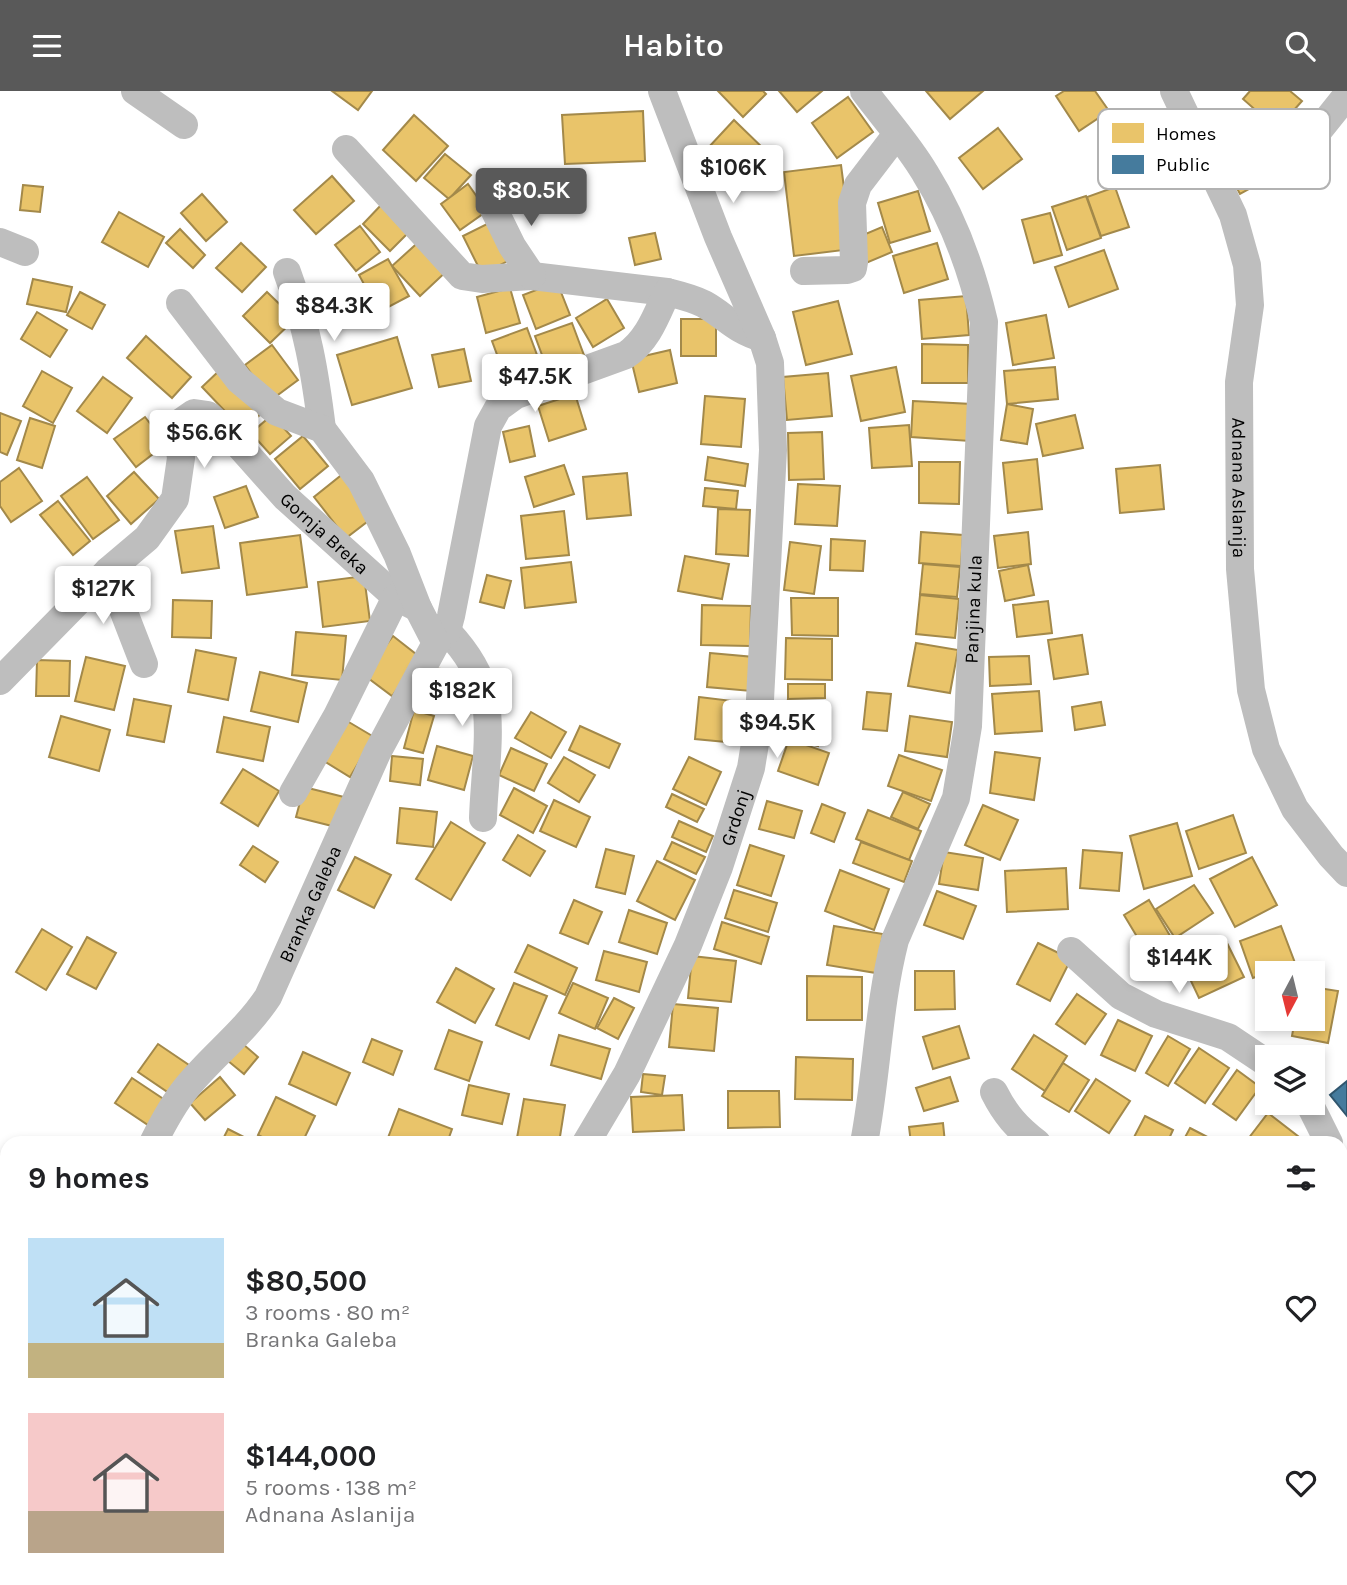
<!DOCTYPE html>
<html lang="en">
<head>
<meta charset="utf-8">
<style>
  body { margin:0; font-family:Karla,sans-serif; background:#f6f6f6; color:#202124; height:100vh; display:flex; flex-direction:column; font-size:26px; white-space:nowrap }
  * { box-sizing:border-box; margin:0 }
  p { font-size:23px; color:#757577 }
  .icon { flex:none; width:38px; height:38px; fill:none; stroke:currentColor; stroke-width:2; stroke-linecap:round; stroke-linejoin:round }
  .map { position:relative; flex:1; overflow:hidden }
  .sheet { position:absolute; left:0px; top:1045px; width:1348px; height:450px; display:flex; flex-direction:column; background:#fff; border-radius:21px 21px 0 0; box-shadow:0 4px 10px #0003 }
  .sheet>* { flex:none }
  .needle { width:46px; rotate:187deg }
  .controls { position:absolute; left:1255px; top:870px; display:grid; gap:14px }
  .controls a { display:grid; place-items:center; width:70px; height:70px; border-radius:0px; background:#fff; box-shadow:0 4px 10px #0003; font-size:35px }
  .price { position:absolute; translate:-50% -60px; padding:0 16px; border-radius:7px; background:#fff; color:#222; font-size:23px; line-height:46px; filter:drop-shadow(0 2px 4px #0008) }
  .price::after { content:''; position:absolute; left:50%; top:42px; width:21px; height:16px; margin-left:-10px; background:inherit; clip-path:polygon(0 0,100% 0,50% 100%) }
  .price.on { background:#595959; color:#fff }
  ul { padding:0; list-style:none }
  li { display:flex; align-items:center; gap:21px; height:175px; padding:0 28px }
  li span { display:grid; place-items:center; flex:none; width:196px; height:140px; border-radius:0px; color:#555 }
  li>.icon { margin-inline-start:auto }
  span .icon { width:84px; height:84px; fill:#fffc; stroke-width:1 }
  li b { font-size:30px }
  h2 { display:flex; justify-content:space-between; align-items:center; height:84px; padding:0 28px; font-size:30px }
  header { display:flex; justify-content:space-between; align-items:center; height:91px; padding:0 28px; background:#595959; color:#fff; font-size:32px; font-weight:600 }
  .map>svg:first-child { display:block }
  .green { fill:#eaeaea }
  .homes { fill:#e9c46a; stroke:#a3894a; stroke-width:2 }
  .public { fill:#457b9d; stroke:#30566e; stroke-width:2 }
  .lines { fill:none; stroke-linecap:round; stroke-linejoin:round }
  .minor { stroke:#bebebe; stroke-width:28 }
  .labels { text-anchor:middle; stroke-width:7; stroke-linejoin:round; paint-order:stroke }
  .street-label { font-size:19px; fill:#000; stroke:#fff }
  .key { fill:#fff; stroke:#b2b2b2; stroke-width:2 }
  .key-label { font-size:19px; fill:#000 }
</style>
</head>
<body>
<header><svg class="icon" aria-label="menu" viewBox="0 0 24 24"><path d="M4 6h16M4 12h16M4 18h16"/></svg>Habito<svg class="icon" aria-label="search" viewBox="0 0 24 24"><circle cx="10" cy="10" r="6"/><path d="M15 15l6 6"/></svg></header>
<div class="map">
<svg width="1347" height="1494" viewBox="0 0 1347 1494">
  <rect width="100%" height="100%" fill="#fff"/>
  <polygon class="green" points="0,1110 7,1117 7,1407 0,1416"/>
  <g class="homes">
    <polygon points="332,0 372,0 358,19"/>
    <polygon points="718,0 763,0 766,3 743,26"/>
    <polygon points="779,0 822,0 797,21"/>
    <polygon points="926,0 983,0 950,28"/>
    <polygon points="1064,0 1095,0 1109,20 1079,40 1056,5"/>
    <polygon points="1250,0 1290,0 1302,10 1277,38 1243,8"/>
    <polygon points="848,6 873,41 837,67 812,32"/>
    <polygon points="643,20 645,70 565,73 562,24"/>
    <polygon points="414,24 448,55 416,90 383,59"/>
    <polygon points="734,29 765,59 739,87 708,57"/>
    <polygon points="1253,34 1278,82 1240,103 1214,55"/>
    <polygon points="998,37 1022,68 983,98 959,67"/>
    <polygon points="445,63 471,84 449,108 424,87"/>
    <polygon points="841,74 852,158 794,165 784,81"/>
    <polygon points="332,85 354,110 316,143 294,119"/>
    <polygon points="468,93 487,120 460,139 441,113"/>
    <polygon points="23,94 43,96 40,121 20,119"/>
    <polygon points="1115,96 1129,136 1101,145 1087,106"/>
    <polygon points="918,100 930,140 890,152 878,112"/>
    <polygon points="202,103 227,131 206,150 181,122"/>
    <polygon points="1086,105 1101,147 1067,159 1052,116"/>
    <polygon points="383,112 411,139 390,160 363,133"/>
    <polygon points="119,121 164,146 148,176 102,151"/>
    <polygon points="1050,122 1062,164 1034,172 1022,129"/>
    <polygon points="493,130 512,168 482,183 463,145"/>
    <polygon points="360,135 380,161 356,180 335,154"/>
    <polygon points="882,136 892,161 866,172 856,147"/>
    <polygon points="180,138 205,164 193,177 166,152"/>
    <polygon points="655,142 661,168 635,174 629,147"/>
    <polygon points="423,147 450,177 420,205 392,175"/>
    <polygon points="241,152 266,176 242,201 216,177"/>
    <polygon points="937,152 948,188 904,202 893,165"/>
    <polygon points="1104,159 1118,198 1069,216 1055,176"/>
    <polygon points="388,168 409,205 379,221 359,184"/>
    <polygon points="33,188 72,196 66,221 27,213"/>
    <polygon points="557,191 570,224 536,238 523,204"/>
    <polygon points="510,197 520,232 486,242 477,206"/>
    <polygon points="80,201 105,214 92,238 67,224"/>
    <polygon points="267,201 295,228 270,252 243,225"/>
    <polygon points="966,205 969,244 922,248 919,209"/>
    <polygon points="607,208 624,237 593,256 576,227"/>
    <polygon points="838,210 852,263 806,274 793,221"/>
    <polygon points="37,221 67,239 50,266 21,248"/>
    <polygon points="1046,224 1054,267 1013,274 1006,232"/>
    <rect x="681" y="228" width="35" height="37"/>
    <polygon points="572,232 585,267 548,280 535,245"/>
    <polygon points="527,237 540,272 505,285 492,250"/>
    <polygon points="146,245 191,286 172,307 127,267"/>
    <polygon points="397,246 412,297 352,314 337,264"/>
    <polygon points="922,253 968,254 968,292 922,292"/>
    <polygon points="272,254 298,289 271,309 245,274"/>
    <polygon points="464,258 471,290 439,296 432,264"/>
    <polygon points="670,259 677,292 639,301 631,268"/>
    <polygon points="896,276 905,321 861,330 851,285"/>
    <polygon points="1055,276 1058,308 1007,313 1004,280"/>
    <polygon points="221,278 262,322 243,339 202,296"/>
    <polygon points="42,280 72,297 53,332 23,315"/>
    <polygon points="828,282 832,325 787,329 783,286"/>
    <polygon points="103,286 132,307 107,342 77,320"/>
    <polygon points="575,303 586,338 549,350 538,315"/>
    <polygon points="705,305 745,308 741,356 701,353"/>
    <polygon points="913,310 972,313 970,350 911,346"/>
    <polygon points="1007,313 1033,318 1027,353 1001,349"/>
    <polygon points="0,322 21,330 7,364 0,361"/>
    <polygon points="272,324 291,345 270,363 251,342"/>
    <polygon points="1075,324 1083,357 1043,365 1036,333"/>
    <polygon points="145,326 166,353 136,376 114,348"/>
    <polygon points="30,327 55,335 42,377 17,369"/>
    <polygon points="909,334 912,375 872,377 869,337"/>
    <polygon points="529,335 535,365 510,371 503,341"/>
    <polygon points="822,341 824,388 789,389 788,342"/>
    <polygon points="303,345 328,375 300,398 275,368"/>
    <polygon points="708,366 748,373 745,395 705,389"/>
    <polygon points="1037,368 1042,418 1008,422 1003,372"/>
    <polygon points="919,371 960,371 959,413 919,412"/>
    <polygon points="564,374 574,403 534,416 525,386"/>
    <polygon points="1160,374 1164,418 1120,422 1116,378"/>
    <polygon points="19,377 42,410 11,431 0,415 0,391"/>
    <polygon points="134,381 159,408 131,433 107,405"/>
    <polygon points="344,382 376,424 346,447 314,406"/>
    <polygon points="627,382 631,424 587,428 583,386"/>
    <polygon points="87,386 119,429 93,448 61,405"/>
    <polygon points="798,393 840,395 837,435 795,433"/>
    <polygon points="246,395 258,426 225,437 214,406"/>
    <polygon points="705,397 738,400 736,418 703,415"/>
    <polygon points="58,410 90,450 73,464 40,424"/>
    <polygon points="718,418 750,419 748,465 716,463"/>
    <polygon points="564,420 569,464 526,468 521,425"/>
    <polygon points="213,435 219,477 182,482 175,440"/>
    <polygon points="921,441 963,444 961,475 919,472"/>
    <polygon points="1028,441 1031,473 998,477 994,445"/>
    <polygon points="300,444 307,496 247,504 240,452"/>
    <polygon points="831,448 865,450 863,480 830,479"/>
    <polygon points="790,451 821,455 814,503 784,499"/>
    <polygon points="685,465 729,473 722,508 678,500"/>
    <polygon points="571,471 576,511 525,517 521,477"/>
    <polygon points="923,473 960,476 957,506 920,503"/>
    <polygon points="1028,474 1034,504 1005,510 999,480"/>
    <polygon points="487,484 511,490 504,517 480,511"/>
    <polygon points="364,485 370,530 323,536 318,491"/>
    <polygon points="920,504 959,508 955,547 916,543"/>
    <polygon points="791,507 838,507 838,545 792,544"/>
    <polygon points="173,509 212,510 211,547 172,546"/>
    <polygon points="1048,510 1052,542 1017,546 1013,514"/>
    <polygon points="702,514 751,515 750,555 701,554"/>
    <polygon points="296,541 346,545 342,589 292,584"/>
    <polygon points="1082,544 1088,583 1054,588 1048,549"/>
    <polygon points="393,545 421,567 392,605 364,584"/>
    <polygon points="786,547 832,548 832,589 785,588"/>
    <polygon points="916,552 958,559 950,602 908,595"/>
    <polygon points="196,559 236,567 228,609 188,601"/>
    <polygon points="710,562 754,566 751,600 707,596"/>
    <polygon points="1029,565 1031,593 990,595 989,566"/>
    <polygon points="86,566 125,575 114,619 75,610"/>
    <polygon points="37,569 70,570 69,605 36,605"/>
    <polygon points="431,577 470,581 466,620 427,616"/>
    <polygon points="260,581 307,592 298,631 251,620"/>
    <polygon points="788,593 825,593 825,607 788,608"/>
    <polygon points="1039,600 1042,640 995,643 992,603"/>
    <polygon points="867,601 891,603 887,640 863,638"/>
    <polygon points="699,606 741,611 736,652 695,648"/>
    <polygon points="134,608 171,615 164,651 127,644"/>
    <polygon points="787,610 827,620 818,655 779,645"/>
    <polygon points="1101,611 1105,634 1075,639 1072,616"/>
    <polygon points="414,619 434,625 423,662 404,657"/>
    <polygon points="531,621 566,641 551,667 515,647"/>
    <polygon points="61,625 110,639 99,680 49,666"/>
    <polygon points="910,625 952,631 947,666 905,660"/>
    <polygon points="224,626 270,636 263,670 217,661"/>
    <polygon points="342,627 374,646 350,686 319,667"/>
    <polygon points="580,635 620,653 609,677 569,659"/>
    <polygon points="789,648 829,662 818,694 778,680"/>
    <polygon points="437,655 473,665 464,699 428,689"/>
    <polygon points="511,657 547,673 534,700 499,684"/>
    <polygon points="995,661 1040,667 1034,709 990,702"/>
    <polygon points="899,664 942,679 931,710 888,695"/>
    <polygon points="392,665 423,668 420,694 390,690"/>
    <polygon points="564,666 595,684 579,711 548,692"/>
    <polygon points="689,666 721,681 706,714 673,698"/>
    <polygon points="243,678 279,700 258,735 221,712"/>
    <polygon points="304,696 344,706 336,736 296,726"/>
    <polygon points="514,697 547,715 533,742 500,724"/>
    <polygon points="903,701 930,713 918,738 891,726"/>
    <polygon points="672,703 704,718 697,731 666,716"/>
    <polygon points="554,709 590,726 576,756 540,740"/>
    <polygon points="767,710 802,720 794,747 759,738"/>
    <polygon points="822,713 845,722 834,751 811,742"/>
    <polygon points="983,714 1018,729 1000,769 965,754"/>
    <polygon points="400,717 437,721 433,756 397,752"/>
    <polygon points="868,719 921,740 909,769 856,748"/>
    <polygon points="1233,724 1246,762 1199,778 1186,740"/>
    <polygon points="679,730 713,745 706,761 672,746"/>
    <polygon points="451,731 485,752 451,809 416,788"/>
    <polygon points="1177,732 1192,785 1144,798 1130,745"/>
    <polygon points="518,744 545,760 530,785 503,769"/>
    <polygon points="672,751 705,766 696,783 664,768"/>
    <polygon points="861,751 912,770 904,791 853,772"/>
    <polygon points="750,754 784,765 771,805 737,794"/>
    <polygon points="253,755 278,771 265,791 240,774"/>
    <polygon points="606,758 634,765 625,803 596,796"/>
    <polygon points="1083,759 1122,762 1119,800 1080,797"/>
    <polygon points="944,761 983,767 978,799 939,793"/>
    <polygon points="355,766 391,784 374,817 338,799"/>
    <polygon points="1252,766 1277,814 1235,836 1210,788"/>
    <polygon points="657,770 695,789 675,829 637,810"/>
    <polygon points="1066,777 1068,818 1007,821 1005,780"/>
    <polygon points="840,779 889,798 874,839 825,820"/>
    <polygon points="1194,794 1213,822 1175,847 1156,818"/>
    <polygon points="734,799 777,812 768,841 725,827"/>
    <polygon points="937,800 976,815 963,848 924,834"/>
    <polygon points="574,809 602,821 588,853 560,842"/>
    <polygon points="1149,809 1176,855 1151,869 1124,824"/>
    <polygon points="629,819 667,832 657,863 619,851"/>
    <polygon points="722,831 769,846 761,873 714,858"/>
    <polygon points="834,835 883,843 876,882 827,874"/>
    <polygon points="1281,835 1295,872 1253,887 1240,850"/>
    <polygon points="42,838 72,856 46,899 16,881"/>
    <polygon points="87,846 116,862 96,898 67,883"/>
    <polygon points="1226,850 1244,886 1199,907 1182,871"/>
    <polygon points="1038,852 1071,868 1050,910 1017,893"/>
    <polygon points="528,854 577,877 565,904 515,881"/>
    <polygon points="604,860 647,871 639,901 596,889"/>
    <polygon points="692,865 736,870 731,911 688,907"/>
    <polygon points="456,877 494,898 475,932 437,911"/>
    <polygon points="915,880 954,880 955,918 915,919"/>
    <polygon points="807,885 862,886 862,929 807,929"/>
    <polygon points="514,892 547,905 529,948 496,934"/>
    <polygon points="573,892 608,907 595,938 559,922"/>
    <polygon points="1312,896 1338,900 1328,952 1292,945 1295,928 1312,928"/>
    <polygon points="1077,903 1106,923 1085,953 1056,933"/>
    <polygon points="614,907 634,917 618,948 597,937"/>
    <polygon points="673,913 718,917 714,960 669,956"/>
    <polygon points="1118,929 1152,945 1135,980 1101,964"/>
    <polygon points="959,935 969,967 933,978 923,946"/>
    <polygon points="449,939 482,951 469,990 435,978"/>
    <polygon points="559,944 610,958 601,988 551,974"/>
    <polygon points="1034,944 1067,965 1045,1000 1012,978"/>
    <polygon points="1168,945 1190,958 1168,995 1146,982"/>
    <polygon points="237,948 258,966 244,983 222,965"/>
    <polygon points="372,948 402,960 393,984 363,971"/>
    <polygon points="158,953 189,974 169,1002 138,981"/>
    <polygon points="1199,957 1229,977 1205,1012 1175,992"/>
    <polygon points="303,961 350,982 336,1014 289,993"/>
    <polygon points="796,966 853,968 852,1009 795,1008"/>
    <polygon points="1063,972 1089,989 1069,1021 1042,1005"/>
    <polygon points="1237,979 1260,996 1236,1029 1213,1013"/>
    <polygon points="643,983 665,985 662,1004 641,1001"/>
    <polygon points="220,986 235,1004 205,1029 190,1012"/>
    <polygon points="950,986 958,1010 924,1020 916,997"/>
    <polygon points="132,987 165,1009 148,1034 115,1012"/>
    <polygon points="1096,988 1130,1010 1109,1042 1075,1020"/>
    <polygon points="469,994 509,1003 502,1033 462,1024"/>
    <polygon points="728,1000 779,1000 780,1036 728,1037"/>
    <polygon points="682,1004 684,1039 633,1041 631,1006"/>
    <polygon points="276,1006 315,1025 302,1052 274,1052 258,1044"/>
    <polygon points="524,1008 565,1014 559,1052 517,1047"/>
    <polygon points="399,1018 452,1038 447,1052 386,1052"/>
    <polygon points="1268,1022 1299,1046 1294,1052 1245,1052"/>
    <polygon points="1145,1025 1173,1039 1167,1052 1131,1052"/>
    <polygon points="943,1032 945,1052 911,1052 909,1036"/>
    <polygon points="1190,1037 1219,1052 1182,1052"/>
    <polygon points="228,1038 256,1052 221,1052"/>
    <rect x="1345" y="1133" width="2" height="36"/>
    <polygon points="1340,1336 1347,1339 1347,1354 1340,1365"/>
    <polygon points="149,1488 194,1488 189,1494 158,1494"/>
    <polygon points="629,1488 664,1488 658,1494 636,1494"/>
    <polygon points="743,1488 783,1488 776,1494 749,1494"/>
    <polygon points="835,1488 841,1488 849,1494 829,1494"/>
  </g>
  <polygon class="public" points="1347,990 1347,1025 1330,1004"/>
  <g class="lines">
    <g class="minor">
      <polyline points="135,0 184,34"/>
      <path id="s1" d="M1174 0 1233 124 1247 174 1250 214 1239 291 1240 478 1251 599 1266 658 1295 718 1331 765 1347 782"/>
      <polyline points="1292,54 1319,39 1347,4"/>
      <polyline points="346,58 462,185 482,188 532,185 667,201"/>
      <polyline points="490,110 512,155 532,185"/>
      <polyline points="0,151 25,161"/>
      <polyline points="804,180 847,179 853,177 854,171 852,112 858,94 897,43"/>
      <path d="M287 181C307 235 315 281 322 338"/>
      <polyline points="108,480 144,573"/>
      <path d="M447 540C464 558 480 580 485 606 492 640 484 691 483 727"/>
      <path d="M436 552 447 540 451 525 488 335 498 317 516 304 626 264C648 249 656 225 667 201 679 204 692 207 704 213 727 226 733 238 762 247"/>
      <path id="s2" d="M0 590 108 480 147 447 175 408 181 367 177 340 181 331 194 322 208 324 228 342 285 406 396 506 418 517"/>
      <polyline points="293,702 337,625 396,506"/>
      <polyline points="1071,860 1121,905 1156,923 1228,946 1267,972"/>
      <path d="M994 1001C1005 1023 1017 1037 1037 1052"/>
      <polyline points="1309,1012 1329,1052"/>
      <path id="s3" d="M153 1052C163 1032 173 1013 187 996 213 964 244 942 268 906L377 662 436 552 418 517 397 463 361 390 322 338 277 321 239 289 180 212"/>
      <path id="s4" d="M586 1052 627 983 688 854 719 776 751 677 759 628 773 359 770 272 762 247 718 146 662 0"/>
      <path id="s5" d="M864 1052C877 985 878 915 895 849L956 707 968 635 984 231C972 179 953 127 925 82 908 53 884 27 864 0"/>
      <polyline points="1340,1079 1345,1091"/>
      <polyline points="1340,1478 1347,1468"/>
      <polyline points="244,1494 248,1488"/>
      <polyline points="677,1494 682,1488"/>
    </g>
  </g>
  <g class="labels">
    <g class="street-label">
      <text dy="7" stroke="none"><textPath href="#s1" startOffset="413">Adnana Aslanija</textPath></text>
      <text dy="7" stroke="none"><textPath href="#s2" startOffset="528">Gornja Breka</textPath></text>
      <text dy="7" stroke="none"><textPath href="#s5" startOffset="550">Panjina kula</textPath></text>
      <text dy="7" stroke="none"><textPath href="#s4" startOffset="359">Grdonj</textPath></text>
      <text dy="7" stroke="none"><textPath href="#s3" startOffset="289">Branka Galeba</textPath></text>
    </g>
  </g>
  <rect x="1098" y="18" width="232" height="80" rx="10" class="key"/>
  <rect x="1112" y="32" width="32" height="20" fill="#e9c46a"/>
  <rect x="1112" y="64" width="32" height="19" fill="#457b9d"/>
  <g class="key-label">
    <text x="1156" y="49">Homes</text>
    <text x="1156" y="80">Public</text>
  </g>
</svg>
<div class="controls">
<a><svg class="needle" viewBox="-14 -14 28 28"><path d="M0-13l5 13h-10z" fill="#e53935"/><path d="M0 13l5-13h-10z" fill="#757577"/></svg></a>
<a><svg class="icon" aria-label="layers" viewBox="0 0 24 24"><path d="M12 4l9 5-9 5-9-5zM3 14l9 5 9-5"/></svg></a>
</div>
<b class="price" style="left:733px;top:114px">$106K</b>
<b class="price on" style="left:531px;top:137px">$80.5K</b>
<b class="price" style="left:334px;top:252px">$84.3K</b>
<b class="price" style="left:535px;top:323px">$47.5K</b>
<b class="price" style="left:204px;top:379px">$56.6K</b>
<b class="price" style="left:103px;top:535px">$127K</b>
<b class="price" style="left:462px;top:637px">$182K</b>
<b class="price" style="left:777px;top:669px">$94.5K</b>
<b class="price" style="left:1179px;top:904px">$144K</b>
<section class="sheet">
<h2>9 homes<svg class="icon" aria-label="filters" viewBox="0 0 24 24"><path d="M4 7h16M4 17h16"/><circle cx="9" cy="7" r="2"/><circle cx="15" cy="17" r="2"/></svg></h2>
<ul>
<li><span style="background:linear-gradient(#bfe0f5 75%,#c2b280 0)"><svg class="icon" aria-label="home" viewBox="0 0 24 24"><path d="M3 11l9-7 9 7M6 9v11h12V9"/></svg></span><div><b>$80,500</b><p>3 rooms · 80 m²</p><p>Branka Galeba</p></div><svg class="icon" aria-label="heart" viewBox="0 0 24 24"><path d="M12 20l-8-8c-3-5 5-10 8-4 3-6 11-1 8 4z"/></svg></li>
<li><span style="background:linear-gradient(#f6c9c9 70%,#b9a48a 0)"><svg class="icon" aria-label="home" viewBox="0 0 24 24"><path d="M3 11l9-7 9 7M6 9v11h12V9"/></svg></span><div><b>$144,000</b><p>5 rooms · 138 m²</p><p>Adnana Aslanija</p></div><svg class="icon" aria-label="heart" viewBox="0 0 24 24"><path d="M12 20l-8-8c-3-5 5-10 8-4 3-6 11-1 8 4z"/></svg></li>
</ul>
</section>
</div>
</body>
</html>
